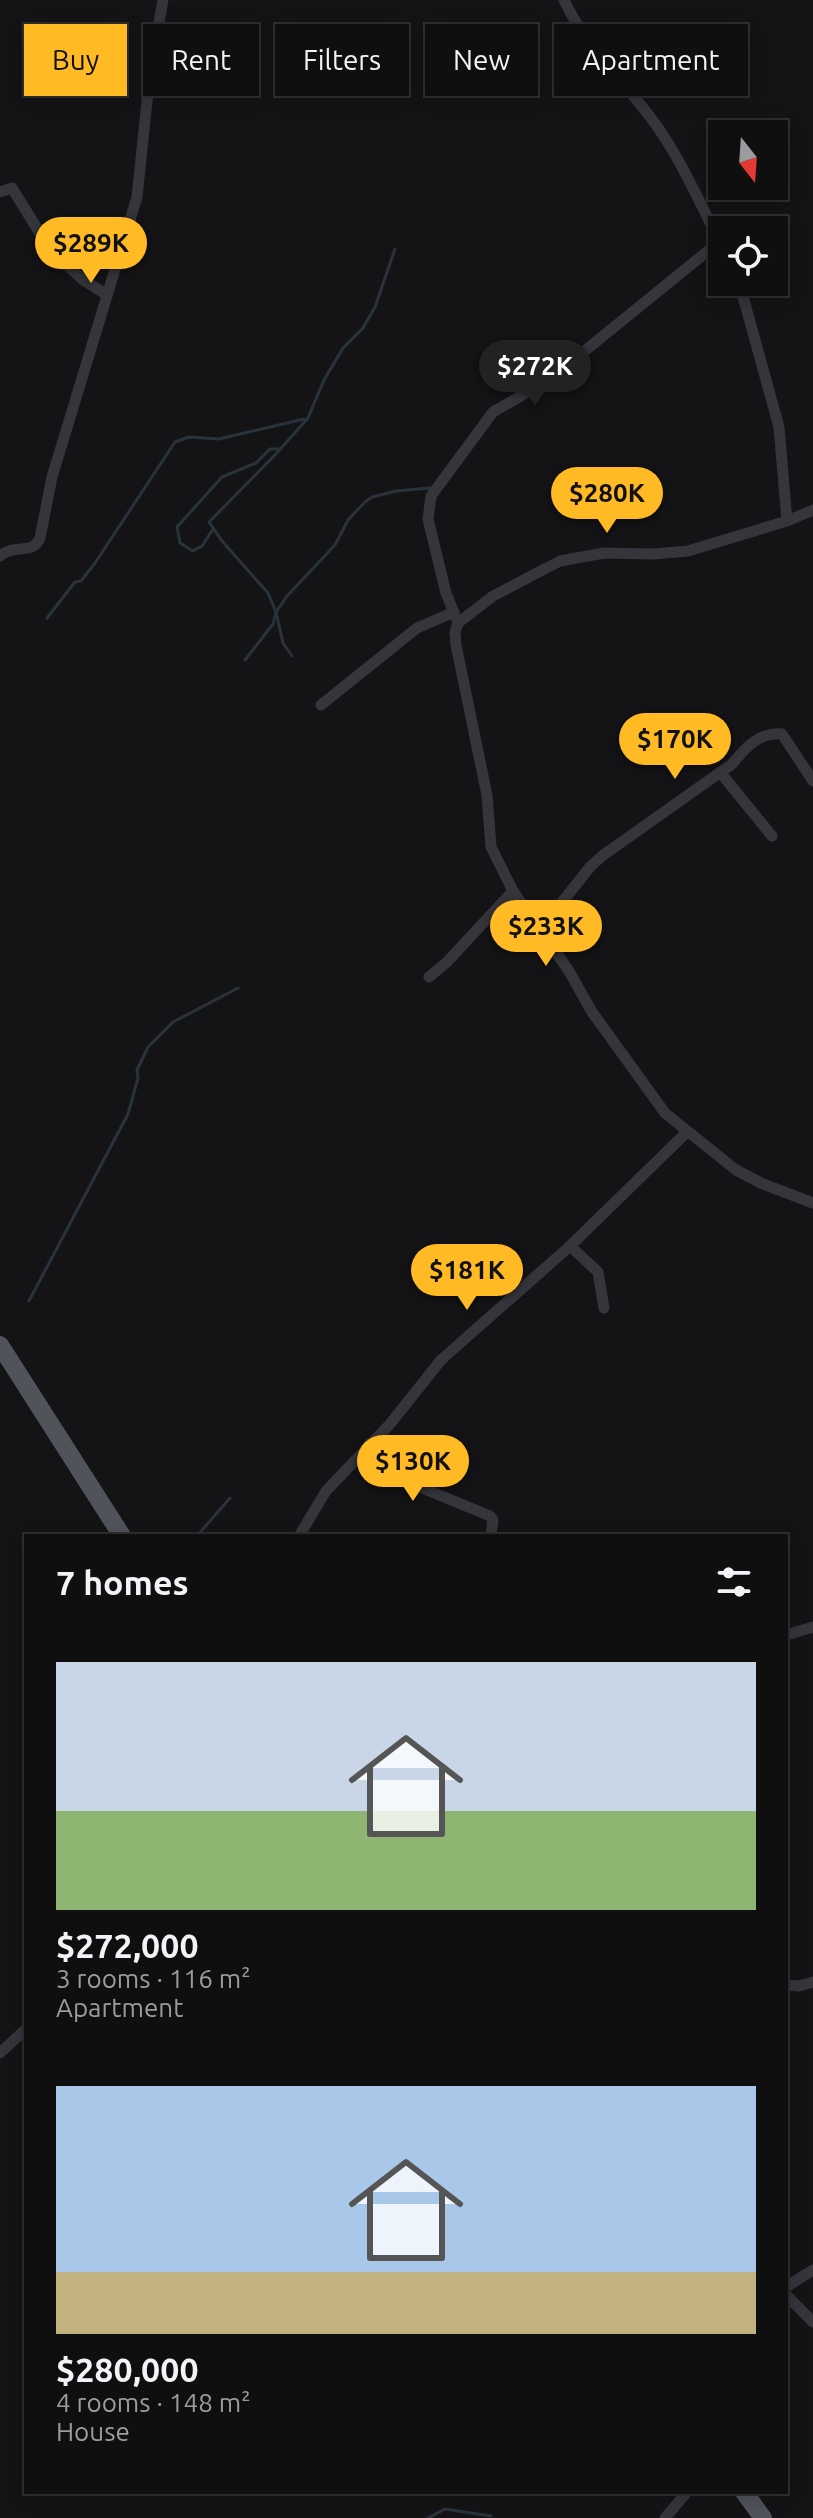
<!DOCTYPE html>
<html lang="en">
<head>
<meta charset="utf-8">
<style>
  body { margin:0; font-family:Ubuntu,sans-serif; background:#1d1d1e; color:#f1f3f6; height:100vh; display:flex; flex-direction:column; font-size:30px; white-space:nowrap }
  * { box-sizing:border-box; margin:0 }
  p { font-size:26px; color:#9b9c9f }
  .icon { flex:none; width:44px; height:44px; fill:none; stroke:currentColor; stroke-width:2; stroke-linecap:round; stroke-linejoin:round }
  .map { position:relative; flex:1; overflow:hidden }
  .drawer { position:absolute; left:24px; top:1534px; width:764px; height:960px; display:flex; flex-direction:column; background:#0f0f10; border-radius:0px; box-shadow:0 4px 20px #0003,0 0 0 2px #2f2f30 }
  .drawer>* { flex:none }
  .hud { position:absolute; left:24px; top:24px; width:766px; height:72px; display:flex; gap:16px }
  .needle { width:52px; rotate:163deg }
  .controls { position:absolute; left:708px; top:120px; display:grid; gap:16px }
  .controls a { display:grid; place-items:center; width:80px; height:80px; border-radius:0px; background:#0f0f10; box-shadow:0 4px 20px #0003,0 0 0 2px #2f2f30; font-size:40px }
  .price { position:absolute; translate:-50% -68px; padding:0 18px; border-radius:28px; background:#ffba24; color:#111; font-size:26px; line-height:52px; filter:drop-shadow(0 2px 4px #0008) }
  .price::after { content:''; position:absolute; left:50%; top:48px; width:24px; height:18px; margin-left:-12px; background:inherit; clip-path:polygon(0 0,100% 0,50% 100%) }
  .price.on { background:#222; color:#fff }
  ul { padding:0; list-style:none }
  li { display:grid; align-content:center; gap:16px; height:424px; padding:0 32px }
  li span { display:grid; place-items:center; height:248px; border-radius:0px; color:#555 }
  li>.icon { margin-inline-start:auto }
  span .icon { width:144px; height:144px; fill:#fffc; stroke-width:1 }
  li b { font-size:34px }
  h2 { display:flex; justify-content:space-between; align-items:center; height:96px; padding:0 32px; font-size:34px }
  .tag { padding:0 28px; border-radius:0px; background:#0f0f10; box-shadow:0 4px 20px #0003,0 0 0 2px #2f2f30; font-size:28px; line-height:72px }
  .tag.on { background:#ffba24; color:#111 }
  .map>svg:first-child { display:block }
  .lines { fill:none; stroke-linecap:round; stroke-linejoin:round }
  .stream { stroke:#29333b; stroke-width:3 }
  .street { stroke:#35363c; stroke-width:11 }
  .primary { stroke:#51535b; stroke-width:18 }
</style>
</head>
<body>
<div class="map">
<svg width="813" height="2518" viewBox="0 0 813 2518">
  <rect width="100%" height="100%" fill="#141416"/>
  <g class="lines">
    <g class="stream">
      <polyline points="213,529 202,546 193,551 180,543 177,527 222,477 256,463 270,449 280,449"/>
      <polyline points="47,618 75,582 81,581 95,563 175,442 189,437 219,439 304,419"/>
      <polyline points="292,656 283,643 276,612 268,593 222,541 209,522 275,455 308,418 324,380 343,348 363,328 375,307 395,249"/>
      <polyline points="245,660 273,624 276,612 287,596 335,545 348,520 365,502 372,497 396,491 430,488"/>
      <polyline points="29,1301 128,1114 138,1078 137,1070 148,1047 173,1022 238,988"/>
      <polyline points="197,1536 230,1498"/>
      <polyline points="428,2518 445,2509 491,2516"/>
    </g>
    <g class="street">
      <path d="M564 0C587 48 620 77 651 118 678 153 702 207 722 247"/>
      <polyline points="0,192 12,188 51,251 82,279 107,295"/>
      <polyline points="719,242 550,379 493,412 431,496 428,519 446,593 458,623 455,632 456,645 487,795 491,847 513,891 569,971 592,1012 665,1113 736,1170 763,1184 813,1203"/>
      <polyline points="739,282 779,427 787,521"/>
      <path d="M0 556C15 543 32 556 40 538L52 477 137 197 150 72 163 0"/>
      <polyline points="458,623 493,596 560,561 604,553 653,554 688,551 787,521 813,510"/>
      <polyline points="321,705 417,628 454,612"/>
      <polyline points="720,772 772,836"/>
      <path d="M539 926 563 901 590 867 602 856 732 764C746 747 759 732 782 734L813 781"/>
      <polyline points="429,977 447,962 513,891"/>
      <polyline points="570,1246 598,1272 604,1308"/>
      <polyline points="370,1443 415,1485 490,1516 493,1520 491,1536"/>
      <polyline points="299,1536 326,1491 390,1424 441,1360 570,1246 687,1132"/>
      <polyline points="786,1635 813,1627"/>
      <polyline points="786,1985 799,1986 813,1982"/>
      <polyline points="0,2053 26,2029"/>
      <polyline points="786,2287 813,2270"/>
      <polyline points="786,2295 813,2322"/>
      <polyline points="665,2518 687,2492"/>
    </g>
    <g class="primary">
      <polyline points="0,1345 122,1536"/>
      <polyline points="744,2492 763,2518"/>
    </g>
  </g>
</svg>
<div class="controls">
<a><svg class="needle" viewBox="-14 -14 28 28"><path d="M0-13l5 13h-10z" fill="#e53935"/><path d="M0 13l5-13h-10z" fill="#9b9c9f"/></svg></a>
<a><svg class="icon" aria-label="locate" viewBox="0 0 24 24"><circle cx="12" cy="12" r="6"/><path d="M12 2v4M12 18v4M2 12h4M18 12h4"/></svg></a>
</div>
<b class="price" style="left:91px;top:285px">$289K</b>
<b class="price on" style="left:535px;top:408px">$272K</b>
<b class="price" style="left:607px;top:535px">$280K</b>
<b class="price" style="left:675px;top:781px">$170K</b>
<b class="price" style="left:546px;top:968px">$233K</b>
<b class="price" style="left:467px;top:1312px">$181K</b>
<b class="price" style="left:413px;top:1503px">$130K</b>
<div class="hud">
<a class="tag on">Buy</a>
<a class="tag">Rent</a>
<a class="tag">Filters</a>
<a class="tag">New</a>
<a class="tag">Apartment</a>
</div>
<section class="drawer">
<h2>7 homes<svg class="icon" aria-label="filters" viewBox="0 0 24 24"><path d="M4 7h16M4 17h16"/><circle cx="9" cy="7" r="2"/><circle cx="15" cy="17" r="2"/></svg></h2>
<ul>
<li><span style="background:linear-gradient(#c9d6e8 60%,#8fb573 0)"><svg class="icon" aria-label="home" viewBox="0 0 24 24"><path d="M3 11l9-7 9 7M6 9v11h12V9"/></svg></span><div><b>$272,000</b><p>3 rooms · 116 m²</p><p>Apartment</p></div></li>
<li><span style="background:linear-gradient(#a9c7e8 75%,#c2b280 0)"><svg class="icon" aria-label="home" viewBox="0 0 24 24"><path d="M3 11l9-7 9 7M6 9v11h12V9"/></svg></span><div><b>$280,000</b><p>4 rooms · 148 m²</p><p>House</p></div></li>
</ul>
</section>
</div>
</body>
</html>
